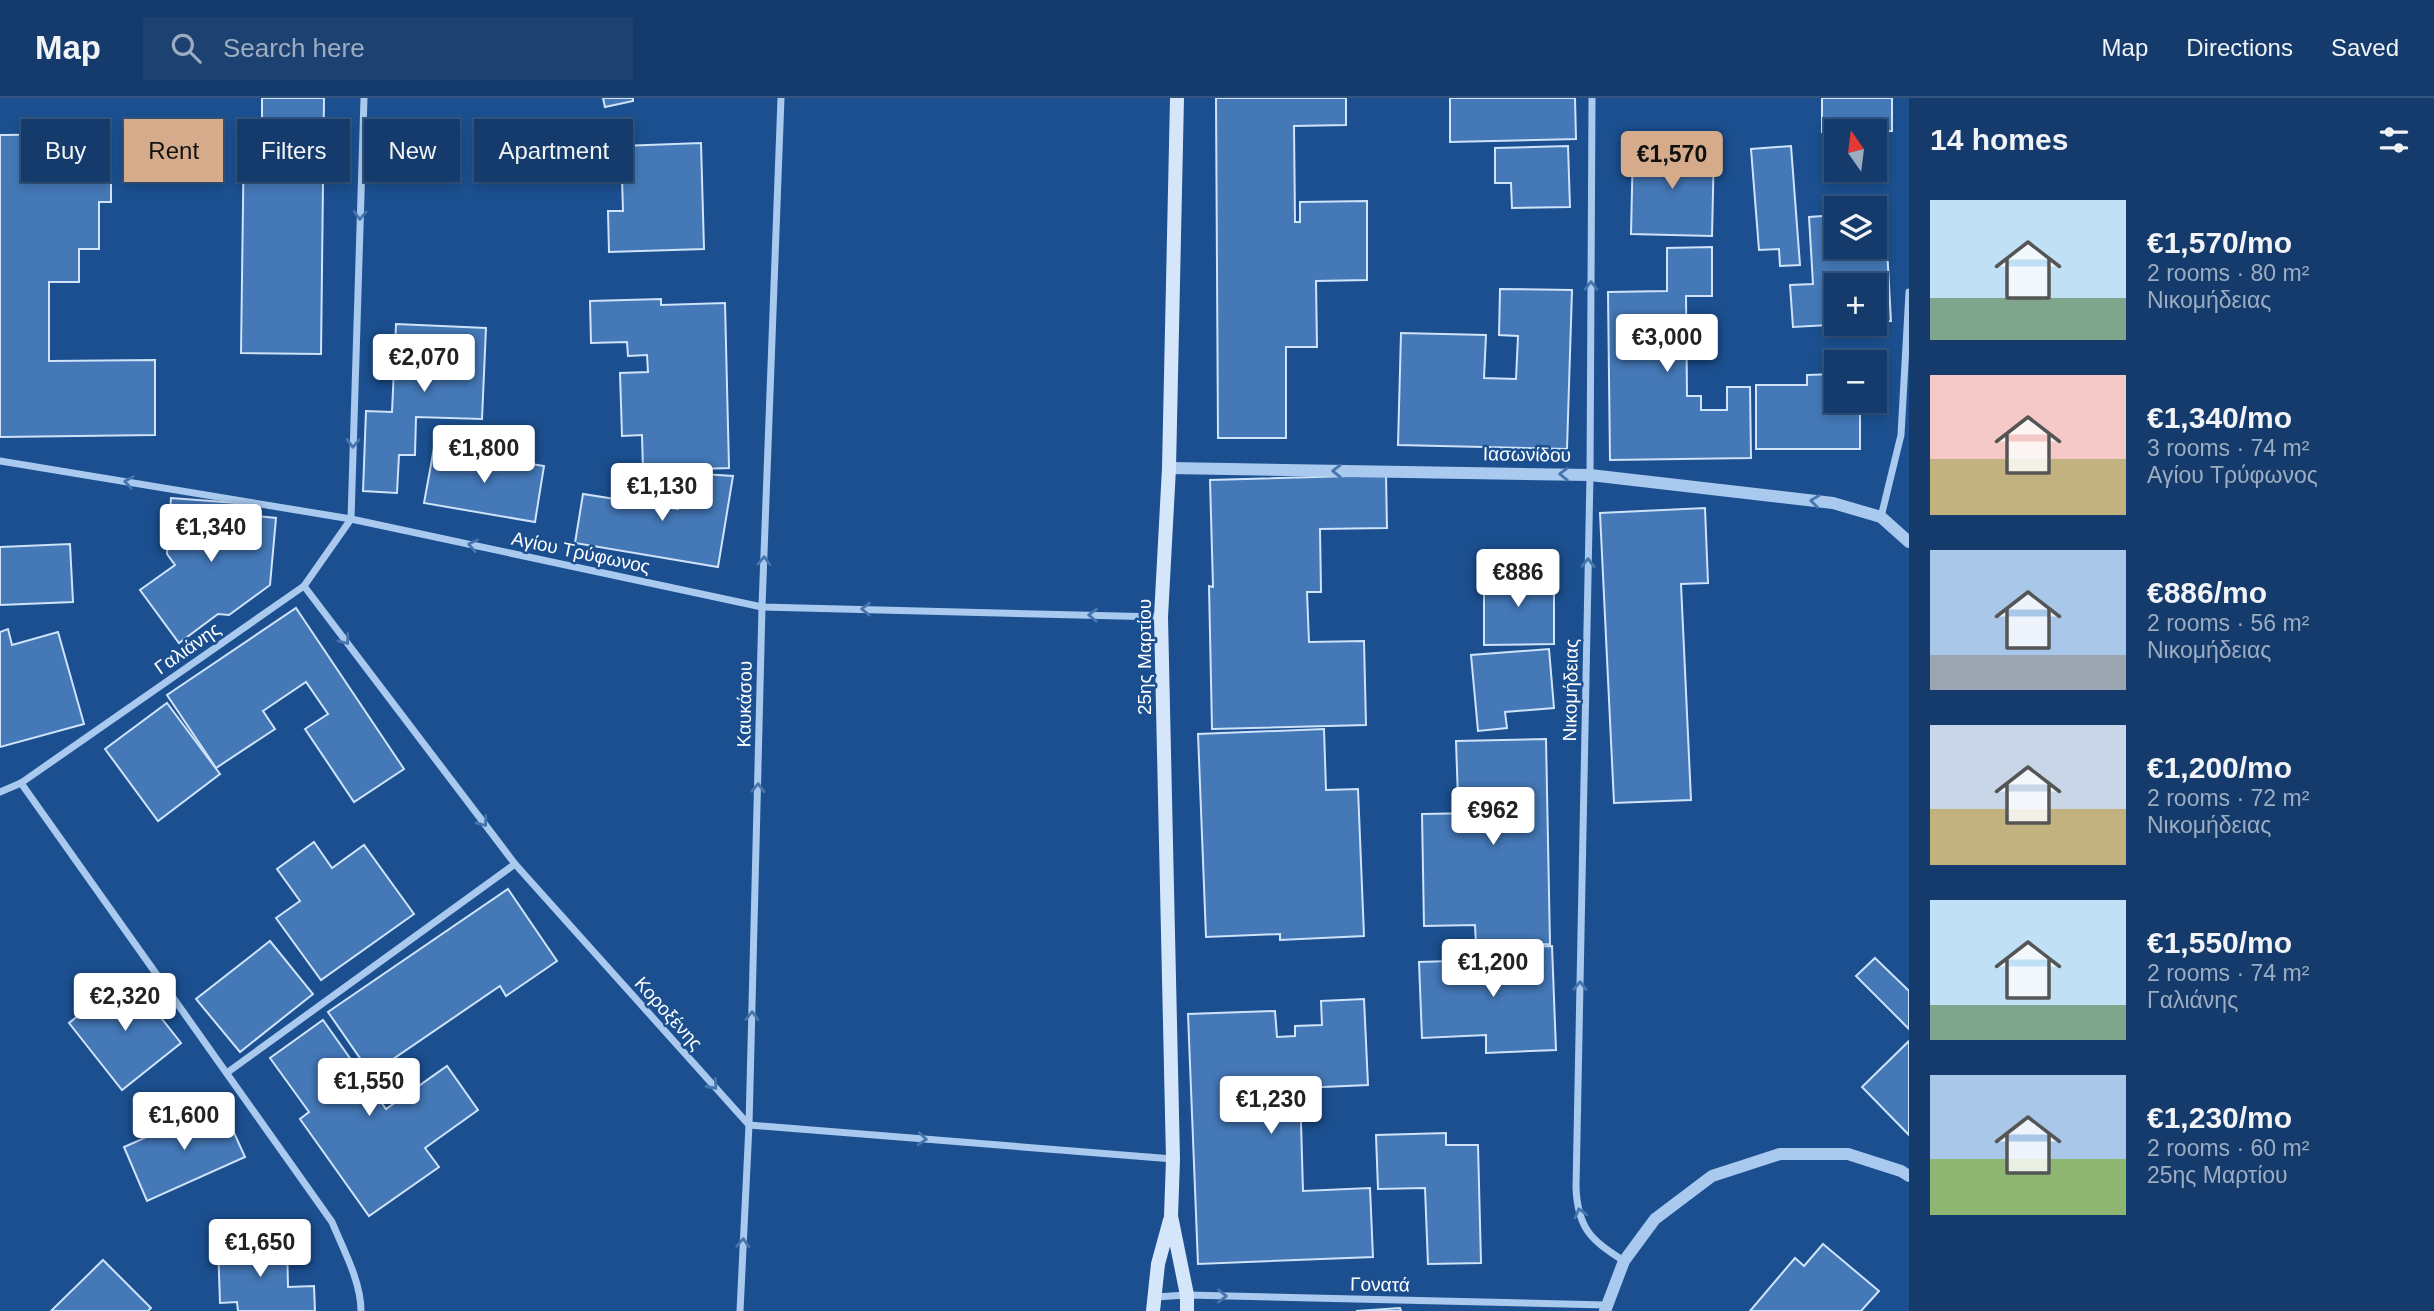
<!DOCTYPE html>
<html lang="en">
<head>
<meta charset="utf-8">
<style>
  body { margin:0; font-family:Helvetica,sans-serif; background:#1d4271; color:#f1f3f6; height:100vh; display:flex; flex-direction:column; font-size:26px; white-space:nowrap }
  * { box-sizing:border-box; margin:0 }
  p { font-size:23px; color:#9dadc1 }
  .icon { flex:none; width:38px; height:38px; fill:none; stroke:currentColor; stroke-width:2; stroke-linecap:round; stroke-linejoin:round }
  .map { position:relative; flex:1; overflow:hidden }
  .sheet { display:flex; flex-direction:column; background:#143b6b; width:525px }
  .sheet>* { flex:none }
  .hud { position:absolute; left:21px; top:21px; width:665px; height:63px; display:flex; gap:14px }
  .needle { width:46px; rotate:346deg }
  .controls { position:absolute; left:1824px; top:21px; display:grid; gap:14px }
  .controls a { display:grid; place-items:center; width:63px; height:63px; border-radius:0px; background:#143b6b; box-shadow:0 4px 10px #0003,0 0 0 2px #33557e; font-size:35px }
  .price { position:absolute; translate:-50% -60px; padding:0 16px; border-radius:7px; background:#fff; color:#222; font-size:23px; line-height:46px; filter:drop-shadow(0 2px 4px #0008) }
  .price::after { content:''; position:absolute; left:50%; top:42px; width:21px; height:16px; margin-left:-10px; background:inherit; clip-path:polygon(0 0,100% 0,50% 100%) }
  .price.on { background:#d6ab8b; color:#111 }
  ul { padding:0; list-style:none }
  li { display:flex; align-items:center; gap:21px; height:175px; padding:0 21px }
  li span { display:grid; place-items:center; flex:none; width:196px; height:140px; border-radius:0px; color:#555 }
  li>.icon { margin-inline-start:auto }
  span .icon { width:84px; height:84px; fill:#fffc; stroke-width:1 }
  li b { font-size:30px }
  h2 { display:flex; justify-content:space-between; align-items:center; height:84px; padding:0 21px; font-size:30px }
  .pill { padding:0 24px; border-radius:0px; background:#143b6b; box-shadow:0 4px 10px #0003,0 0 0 2px #33557e; font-size:24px; line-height:63px }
  .pill.on { background:#d6ab8b; color:#111 }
  header { display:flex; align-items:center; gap:42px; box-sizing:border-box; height:98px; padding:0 35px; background:#143b6b; border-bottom:2px solid #33557e }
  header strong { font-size:33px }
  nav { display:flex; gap:38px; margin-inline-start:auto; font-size:24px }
  .search { width:490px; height:63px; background:#1d4271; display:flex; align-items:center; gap:18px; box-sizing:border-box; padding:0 24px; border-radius:0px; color:#9dadc1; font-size:26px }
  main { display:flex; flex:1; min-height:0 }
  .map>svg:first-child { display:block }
  .building { fill:#4478b7; stroke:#cfe3fa; stroke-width:2 }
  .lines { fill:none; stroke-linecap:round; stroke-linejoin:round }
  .minor { stroke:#a9c9ee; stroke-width:7 }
  .tertiary { stroke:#a9c9ee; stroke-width:12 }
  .secondary { stroke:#d6e6fa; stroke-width:14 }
  .oneway { stroke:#4674ac }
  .labels { text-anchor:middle; stroke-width:5; stroke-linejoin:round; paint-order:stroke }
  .street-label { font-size:19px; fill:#fff; stroke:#1b4f8f }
</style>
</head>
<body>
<header>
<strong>Map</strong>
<div class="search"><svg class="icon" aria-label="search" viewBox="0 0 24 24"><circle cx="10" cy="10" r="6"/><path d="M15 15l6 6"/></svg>Search here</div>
<nav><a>Map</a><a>Directions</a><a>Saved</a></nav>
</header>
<main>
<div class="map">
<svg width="1909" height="1213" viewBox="0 0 1909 1213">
  <rect width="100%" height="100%" fill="#1b4f8f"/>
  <g class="building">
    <polygon points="262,0 324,0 321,256 241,255 244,32 262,32"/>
    <polygon points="603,0 633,0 633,3 605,9"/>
    <polygon points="1216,0 1346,0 1346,27 1294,28 1295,124 1300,124 1300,104 1367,103 1367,182 1316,183 1317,249 1286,249 1286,340 1218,340"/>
    <polygon points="1450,0 1575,0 1576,41 1450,44"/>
    <polygon points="1822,0 1892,0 1892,33 1822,34"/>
    <polygon points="111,36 111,104 99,104 99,151 79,151 79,184 49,184 49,263 155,262 155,337 0,339 0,37"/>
    <polygon points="701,45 704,151 609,154 608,113 623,113 621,48"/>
    <polygon points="1568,48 1570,109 1512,110 1511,85 1495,85 1495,50"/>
    <polygon points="1633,48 1714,50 1712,138 1631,136"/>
    <polygon points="1791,48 1800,167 1780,168 1779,151 1759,152 1751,51"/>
    <polygon points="1885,114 1891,223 1874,224 1874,187 1836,187 1836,226 1848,226 1793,229 1790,187 1813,186 1809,119 1836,117 1836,149 1874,149 1874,115"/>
    <polygon points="1712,149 1712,198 1686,198 1687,298 1701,298 1701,312 1727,312 1727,289 1750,289 1751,360 1610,362 1608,194 1667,193 1667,150"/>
    <polygon points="1500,191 1572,192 1567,351 1398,347 1401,235 1486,237 1484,280 1516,281 1518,238 1499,237"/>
    <polygon points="661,201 661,207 725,205 729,370 643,373 642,337 622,338 620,275 648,274 647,257 628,258 627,244 591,245 590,203"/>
    <polygon points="396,226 486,230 482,321 416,319 415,357 399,357 397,395 363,393 366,313 392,314"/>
    <polygon points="1836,276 1836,303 1860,303 1860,351 1756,351 1756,287 1807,287 1807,277"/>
    <polygon points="434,350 544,368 535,424 424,405"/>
    <polygon points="686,375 733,378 718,469 575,445 583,396 678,411"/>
    <polygon points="1386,377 1387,430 1320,431 1321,494 1307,494 1309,544 1364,543 1366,627 1212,631 1209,488 1213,489 1210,382"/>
    <polygon points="171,400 237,405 246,417 276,420 270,487 229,517 218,516 179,545 140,492 175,467 167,456"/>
    <polygon points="1705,410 1708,485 1681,486 1691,702 1614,705 1600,415"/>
    <polygon points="70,446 73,504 0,507 0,449"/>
    <polygon points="1484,471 1513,471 1513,480 1554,480 1554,546 1484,547"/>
    <polygon points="296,510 404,671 354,704 305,631 328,616 306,584 263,613 275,631 216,670 167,597"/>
    <polygon points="8,531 12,547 58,534 84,626 0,649 0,534"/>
    <polygon points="1549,551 1554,610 1505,614 1507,630 1478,633 1471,557"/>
    <polygon points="167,605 220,676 158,723 105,651"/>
    <polygon points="1324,631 1326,692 1358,691 1364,838 1280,842 1280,836 1206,839 1198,636"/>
    <polygon points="1546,641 1550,846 1476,847 1475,827 1424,828 1422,716 1477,715 1477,700 1458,701 1456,643"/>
    <polygon points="314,744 332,770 364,747 414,816 321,882 276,820 300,803 277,771"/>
    <polygon points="508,791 557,863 506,898 500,888 371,976 328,914"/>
    <polygon points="270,843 313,896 240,954 196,901"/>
    <polygon points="1552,848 1556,952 1486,955 1486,937 1422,940 1419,864 1484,862 1483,850"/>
    <polygon points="1875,860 1909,893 1909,931 1856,878"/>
    <polygon points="128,878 181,945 122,992 69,925"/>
    <polygon points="1364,901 1368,987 1300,990 1303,1093 1370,1090 1373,1159 1198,1166 1188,916 1275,913 1277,939 1295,938 1295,928 1322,927 1321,903"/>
    <polygon points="323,922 386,1011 447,968 478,1012 425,1050 439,1069 369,1118 300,1021 309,1014 270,960"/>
    <polygon points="1909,943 1909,1037 1862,989"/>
    <polygon points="221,1006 245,1059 147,1103 124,1049"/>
    <polygon points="1446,1035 1446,1047 1478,1047 1481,1165 1428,1166 1425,1090 1378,1091 1376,1037"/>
    <polygon points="287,1143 288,1189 314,1188 315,1213 238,1213 237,1204 220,1205 218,1146"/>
    <polygon points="1823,1146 1879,1193 1861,1213 1750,1213 1795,1160 1804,1168"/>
    <polygon points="103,1162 151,1210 148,1213 51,1213"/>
    <polygon points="1400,1210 1401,1213 1356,1213"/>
  </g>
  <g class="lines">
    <g class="minor">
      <path d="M1592 0 1590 377 1576 1090C1578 1131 1591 1142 1624 1163"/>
      <polyline points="0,363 351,421 762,509 1160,519"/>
      <polyline points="1881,419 1901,337 1909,194"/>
      <polyline points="304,488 515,766 749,1027 1173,1061"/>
      <path d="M21 685 332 1124C343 1151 361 1183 361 1213"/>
      <polyline points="0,694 21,685 304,488 351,421 364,0"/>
      <polyline points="228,974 515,766"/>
      <polyline points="1155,1199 1187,1197 1606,1207"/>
      <polyline points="740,1213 749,1027 762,509 781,0"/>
    </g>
    <g class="tertiary">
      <polyline points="1169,370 1590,377 1833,405 1881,419 1909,444"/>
      <polyline points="1605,1213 1624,1163 1655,1121 1712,1078 1780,1056 1848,1056 1901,1073 1909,1078"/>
    </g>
    <g class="secondary">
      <polyline points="1177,0 1169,370 1161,519 1173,1061 1171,1118 1187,1197 1187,1213"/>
      <polyline points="1153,1213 1158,1166 1170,1122"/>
    </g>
  </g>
  <defs><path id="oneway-chevron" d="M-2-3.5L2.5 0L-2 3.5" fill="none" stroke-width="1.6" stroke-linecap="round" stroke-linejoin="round" transform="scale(1.75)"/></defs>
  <g class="oneway">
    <use href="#oneway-chevron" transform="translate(360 117) rotate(92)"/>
    <use href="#oneway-chevron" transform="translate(1591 188) rotate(-90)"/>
    <use href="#oneway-chevron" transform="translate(353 345) rotate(92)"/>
    <use href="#oneway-chevron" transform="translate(1337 373) rotate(-179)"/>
    <use href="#oneway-chevron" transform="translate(1564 376) rotate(-179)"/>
    <use href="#oneway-chevron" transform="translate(129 384) rotate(-171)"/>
    <use href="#oneway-chevron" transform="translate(1815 403) rotate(-173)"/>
    <use href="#oneway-chevron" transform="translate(473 447) rotate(-168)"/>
    <use href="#oneway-chevron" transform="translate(764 463) rotate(-88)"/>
    <use href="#oneway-chevron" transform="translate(1588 465) rotate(-89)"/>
    <use href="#oneway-chevron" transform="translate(866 511) rotate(-178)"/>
    <use href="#oneway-chevron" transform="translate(1093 517) rotate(-178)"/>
    <use href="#oneway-chevron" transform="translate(345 542) rotate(53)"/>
    <use href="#oneway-chevron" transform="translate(758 690) rotate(-89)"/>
    <use href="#oneway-chevron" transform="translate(483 724) rotate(53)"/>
    <use href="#oneway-chevron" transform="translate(1580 888) rotate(-89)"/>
    <use href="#oneway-chevron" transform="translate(752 918) rotate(-89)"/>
    <use href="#oneway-chevron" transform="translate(713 987) rotate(48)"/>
    <use href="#oneway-chevron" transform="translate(922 1041) rotate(5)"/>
    <use href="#oneway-chevron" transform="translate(1580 1115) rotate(-105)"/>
    <use href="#oneway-chevron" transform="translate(743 1145) rotate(-87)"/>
    <use href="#oneway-chevron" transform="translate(1222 1198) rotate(1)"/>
  </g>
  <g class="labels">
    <g class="street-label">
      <text transform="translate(1527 356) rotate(1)" y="7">Ιασωνίδου</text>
      <text transform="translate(581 454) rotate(12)" y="7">Αγίου Τρύφωνος</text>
      <text transform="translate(187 550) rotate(-35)" y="7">Γαλιάνης</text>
      <text transform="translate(1144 559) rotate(-90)" y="7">25ης Μαρτίου</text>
      <text transform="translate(1570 592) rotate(-89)" y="7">Νικομήδειας</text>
      <text transform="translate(744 606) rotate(-89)" y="7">Καυκάσου</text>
      <text transform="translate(669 915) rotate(48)" y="7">Κοροξένης</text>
      <text transform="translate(1380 1186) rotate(1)" y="7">Γονατά</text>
    </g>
  </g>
</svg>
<div class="controls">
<a><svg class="needle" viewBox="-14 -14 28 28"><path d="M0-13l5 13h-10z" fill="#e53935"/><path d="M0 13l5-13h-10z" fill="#9dadc1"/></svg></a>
<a><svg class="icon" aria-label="layers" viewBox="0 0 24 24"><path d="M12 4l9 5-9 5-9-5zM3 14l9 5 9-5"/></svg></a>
<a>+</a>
<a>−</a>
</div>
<b class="price on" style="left:1672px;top:93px">€1,570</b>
<b class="price" style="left:1667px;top:276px">€3,000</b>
<b class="price" style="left:424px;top:296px">€2,070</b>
<b class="price" style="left:484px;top:387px">€1,800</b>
<b class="price" style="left:662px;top:425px">€1,130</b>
<b class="price" style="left:211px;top:466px">€1,340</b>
<b class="price" style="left:1518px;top:511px">€886</b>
<b class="price" style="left:1493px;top:749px">€962</b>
<b class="price" style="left:1493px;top:901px">€1,200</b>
<b class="price" style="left:125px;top:935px">€2,320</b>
<b class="price" style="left:369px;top:1020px">€1,550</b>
<b class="price" style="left:1271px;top:1038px">€1,230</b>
<b class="price" style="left:184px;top:1054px">€1,600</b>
<b class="price" style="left:260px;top:1181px">€1,650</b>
<div class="hud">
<a class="pill">Buy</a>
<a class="pill on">Rent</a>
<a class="pill">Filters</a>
<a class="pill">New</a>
<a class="pill">Apartment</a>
</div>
</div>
<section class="sheet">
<h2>14 homes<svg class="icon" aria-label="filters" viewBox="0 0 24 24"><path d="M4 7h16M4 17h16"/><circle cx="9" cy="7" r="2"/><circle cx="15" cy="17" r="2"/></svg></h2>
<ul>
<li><span style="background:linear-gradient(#bfe0f5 70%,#7fa58c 0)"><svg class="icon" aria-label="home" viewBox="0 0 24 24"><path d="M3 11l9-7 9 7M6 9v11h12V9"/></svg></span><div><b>€1,570/mo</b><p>2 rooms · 80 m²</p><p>Νικομήδειας</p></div></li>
<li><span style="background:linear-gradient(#f6c9c9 60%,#c2b280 0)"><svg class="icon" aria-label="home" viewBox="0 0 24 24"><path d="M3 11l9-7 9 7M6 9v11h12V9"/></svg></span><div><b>€1,340/mo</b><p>3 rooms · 74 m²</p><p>Αγίου Τρύφωνος</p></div></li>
<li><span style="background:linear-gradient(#a9c7e8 75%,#9aa5b1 0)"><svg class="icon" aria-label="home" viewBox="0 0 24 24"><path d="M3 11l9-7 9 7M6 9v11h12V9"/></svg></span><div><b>€886/mo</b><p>2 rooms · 56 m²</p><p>Νικομήδειας</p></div></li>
<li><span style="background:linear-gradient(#c9d6e8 60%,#c2b280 0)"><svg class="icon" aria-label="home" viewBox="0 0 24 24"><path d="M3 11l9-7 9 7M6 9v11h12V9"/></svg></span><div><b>€1,200/mo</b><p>2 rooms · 72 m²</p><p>Νικομήδειας</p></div></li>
<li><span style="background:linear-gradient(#bfe0f5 75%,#7fa58c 0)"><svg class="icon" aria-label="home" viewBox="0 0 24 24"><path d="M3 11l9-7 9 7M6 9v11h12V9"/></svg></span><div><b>€1,550/mo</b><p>2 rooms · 74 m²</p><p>Γαλιάνης</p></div></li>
<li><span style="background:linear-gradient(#a9c7e8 60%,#8fb573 0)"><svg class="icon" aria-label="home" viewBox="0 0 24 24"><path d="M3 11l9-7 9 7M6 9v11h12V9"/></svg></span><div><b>€1,230/mo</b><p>2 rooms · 60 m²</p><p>25ης Μαρτίου</p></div></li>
</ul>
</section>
</main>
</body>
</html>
